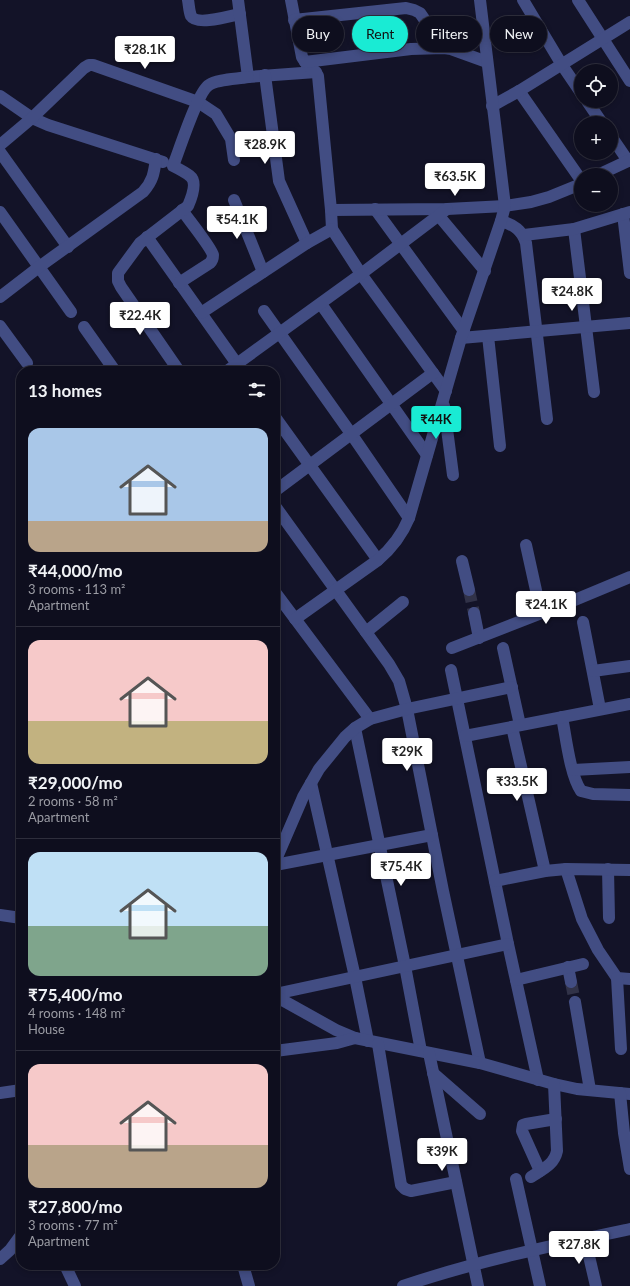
<!DOCTYPE html>
<html lang="en">
<head>
<meta charset="utf-8">
<style>
  body { margin:0; font-family:Lato,sans-serif; background:#1c1c2b; color:#f1f3f6; height:100vh; display:flex; flex-direction:column; font-size:15px; white-space:nowrap }
  * { box-sizing:border-box; margin:0 }
  p { font-size:13px; color:#9b9ca4 }
  .icon { flex:none; width:22px; height:22px; fill:none; stroke:currentColor; stroke-width:2; stroke-linecap:round; stroke-linejoin:round }
  .map { position:relative; flex:1; overflow:hidden }
  .details { position:absolute; left:16px; top:366px; width:264px; height:904px; display:flex; flex-direction:column; background:#0e0e1e; border-radius:16px; box-shadow:0 2px 6px #0003,0 0 0 1px #2e2e3c }
  .details>* { flex:none }
  .top-card { position:absolute; left:292px; top:16px; width:278px; height:36px; display:flex; gap:8px }
  .fabs { position:absolute; left:574px; top:64px; display:grid; gap:8px }
  .fabs a { display:grid; place-items:center; width:44px; height:44px; border-radius:50%; background:#0e0e1e; box-shadow:0 2px 6px #0003,0 0 0 1px #2e2e3c; font-size:20px }
  .price { position:absolute; translate:-50% -34px; padding:0 9px; border-radius:4px; background:#fff; color:#222; font-size:13px; line-height:26px; filter:drop-shadow(0 1px 2px #0008) }
  .price::after { content:''; position:absolute; left:50%; top:24px; width:12px; height:9px; margin-left:-6px; background:inherit; clip-path:polygon(0 0,100% 0,50% 100%) }
  .price.selected { background:#19ebd4; color:#111 }
  ul { padding:0; list-style:none }
  li { display:grid; align-content:center; gap:8px; height:212px; padding:0 12px }
  li+li { border-top:1px solid #2e2e3c }
  li span { display:grid; place-items:center; height:124px; border-radius:12px; color:#555 }
  li>.icon { margin-inline-start:auto }
  span .icon { width:72px; height:72px; fill:#fffc; stroke-width:1 }
  li b { font-size:17px }
  h2 { display:flex; justify-content:space-between; align-items:center; height:48px; padding:0 12px; font-size:17px }
  .tag { padding:0 14px; border-radius:18px; background:#0e0e1e; box-shadow:0 2px 6px #0003,0 0 0 1px #2e2e3c; font-size:14px; line-height:36px }
  .tag.selected { background:#19ebd4; color:#111 }
  .map>svg:first-child { display:block }
  .lines { fill:none; stroke-linecap:round; stroke-linejoin:round }
  .minor-tunnel { stroke:#313248; stroke-width:12; stroke-dasharray:12 6; stroke-linecap:butt }
  .minor { stroke:#424d83; stroke-width:12 }
</style>
</head>
<body>
<div class="map">
<svg width="630" height="1286" viewBox="0 0 630 1286">
  <rect width="100%" height="100%" fill="#131328"/>
  <g class="lines">
    <g class="minor-tunnel">
      <polyline points="469,590 474,613"/>
      <polyline points="571,982 575,1002"/>
    </g>
    <g class="minor">
      <path d="M188 0C189 5 189 11 191 16 197 26 230 16 240 14"/>
      <polyline points="238,0 248,77 316,72"/>
      <path d="M291 0 302 57C306 65 314 69 318 76L331 210 332 229 361 274 446 391"/>
      <polyline points="523,0 562,65 581,93"/>
      <polyline points="578,0 630,81"/>
      <polyline points="294,20 406,8 414,10 420,13 444,48"/>
      <polyline points="305,62 411,49 444,48 451,49 487,62"/>
      <polyline points="265,75 279,181 307,243"/>
      <polyline points="519,91 581,180"/>
      <polyline points="0,96 32,118 48,125 163,162"/>
      <polyline points="587,101 602,123"/>
      <polyline points="492,106 519,91 630,22"/>
      <polyline points="611,136 628,161"/>
      <polyline points="0,145 32,118 84,68 89,65 93,65 198,102 216,114 231,139 234,160"/>
      <polyline points="0,152 68,247"/>
      <polyline points="598,175 630,160"/>
      <polyline points="234,200 263,272"/>
      <polyline points="375,209 464,331"/>
      <polyline points="331,210 447,209 505,206 531,202 549,197 581,184"/>
      <polyline points="0,212 71,312"/>
      <polyline points="623,214 630,273"/>
      <polyline points="439,216 485,271"/>
      <path d="M501 221C514 225 522 230 526 243L547 419"/>
      <polyline points="574,229 594,392"/>
      <polyline points="524,235 574,229 630,212"/>
      <polyline points="147,237 242,371"/>
      <path d="M179 283 210 263C212 261 213 259 213 255 211 247 188 219 182 210"/>
      <path d="M0 297 39 267 143 192C153 181 154 173 156 159"/>
      <polyline points="321,304 427,455"/>
      <polyline points="264,311 352,435 409,518"/>
      <polyline points="201,313 307,243 332,229"/>
      <polyline points="0,326 27,363"/>
      <polyline points="84,327 115,371"/>
      <polyline points="488,336 500,446"/>
      <polyline points="461,338 630,323"/>
      <path d="M179 371 121 287 118 281V273L140 243 188 206C191 199 198 182 190 176 185 172 179 169 173 166 179 151 198 91 209 85 217 79 237 79 248 77"/>
      <polyline points="227,371 361,274 447,209"/>
      <polyline points="444,406 453,475"/>
      <polyline points="275,417 378,560"/>
      <polyline points="275,491 433,373"/>
      <polyline points="275,506 389,664 399,681 407,709 443,891 480,1063"/>
      <polyline points="526,545 541,613"/>
      <polyline points="462,561 469,590"/>
      <polyline points="275,592 370,719"/>
      <polyline points="474,613 479,638"/>
      <path d="M295 619 378 560C392 548 402 535 409 518L461 338 501 221 505 206 480 0"/>
      <polyline points="583,622 600,709"/>
      <polyline points="366,632 403,602"/>
      <polyline points="452,648 570,602 630,577"/>
      <polyline points="503,648 520,725"/>
      <polyline points="451,670 508,944 538,1080"/>
      <polyline points="593,671 630,666"/>
      <path d="M562 717C566 737 570 775 581 791L593 794 630 795"/>
      <polyline points="512,727 545,871"/>
      <polyline points="355,728 405,966 421,1051"/>
      <polyline points="465,736 630,704"/>
      <polyline points="573,770 630,767"/>
      <polyline points="311,783 355,977 368,1041"/>
      <polyline points="275,862 303,797 319,769 345,737 355,728 370,719 407,709 512,687"/>
      <polyline points="275,865 432,835"/>
      <polyline points="566,869 582,919 598,950 617,978 630,979"/>
      <polyline points="608,869 609,918"/>
      <polyline points="495,881 545,871 566,869 630,870"/>
      <polyline points="0,915 21,918"/>
      <polyline points="568,967 571,982"/>
      <polyline points="617,978 621,1049"/>
      <polyline points="516,980 583,964"/>
      <polyline points="275,994 508,944"/>
      <polyline points="275,996 336,1030 355,1038 480,1063 554,1084 577,1089 630,1094"/>
      <polyline points="575,1002 590,1090"/>
      <polyline points="378,1044 401,1185 405,1189 411,1191 456,1182"/>
      <polyline points="275,1051 337,1043 355,1038"/>
      <polyline points="429,1053 478,1286"/>
      <polyline points="433,1073 480,1114"/>
      <polyline points="0,1093 21,1090"/>
      <polyline points="620,1093 624,1133 630,1169"/>
      <polyline points="540,1171 522,1131 523,1125 526,1124 556,1119"/>
      <path d="M531 1177C543 1169 554 1165 557 1151L554 1084"/>
      <polyline points="516,1179 540,1286"/>
      <polyline points="585,1239 596,1286"/>
      <polyline points="0,1259 10,1250 21,1235"/>
      <polyline points="65,1265 75,1286"/>
      <polyline points="243,1265 249,1286"/>
      <path d="M403 1286C477 1261 554 1245 630 1229"/>
    </g>
  </g>
</svg>
<div class="fabs">
<a><svg class="icon" aria-label="locate" viewBox="0 0 24 24"><circle cx="12" cy="12" r="6"/><path d="M12 2v4M12 18v4M2 12h4M18 12h4"/></svg></a>
<a>+</a>
<a>−</a>
</div>
<b class="price" style="left:145px;top:70px">₹28.1K</b>
<b class="price" style="left:265px;top:165px">₹28.9K</b>
<b class="price" style="left:455px;top:197px">₹63.5K</b>
<b class="price" style="left:237px;top:240px">₹54.1K</b>
<b class="price" style="left:572px;top:312px">₹24.8K</b>
<b class="price" style="left:140px;top:336px">₹22.4K</b>
<b class="price selected" style="left:436px;top:440px">₹44K</b>
<b class="price" style="left:546px;top:625px">₹24.1K</b>
<b class="price" style="left:407px;top:772px">₹29K</b>
<b class="price" style="left:517px;top:802px">₹33.5K</b>
<b class="price" style="left:401px;top:887px">₹75.4K</b>
<b class="price" style="left:442px;top:1172px">₹39K</b>
<b class="price" style="left:579px;top:1265px">₹27.8K</b>
<div class="top-card">
<a class="tag">Buy</a>
<a class="tag selected">Rent</a>
<a class="tag">Filters</a>
<a class="tag">New</a>
</div>
<section class="details">
<h2>13 homes<svg class="icon" aria-label="filters" viewBox="0 0 24 24"><path d="M4 7h16M4 17h16"/><circle cx="9" cy="7" r="2"/><circle cx="15" cy="17" r="2"/></svg></h2>
<ul>
<li><span style="background:linear-gradient(#a9c7e8 75%,#b9a48a 0)"><svg class="icon" aria-label="home" viewBox="0 0 24 24"><path d="M3 11l9-7 9 7M6 9v11h12V9"/></svg></span><div><b>₹44,000/mo</b><p>3 rooms · 113 m²</p><p>Apartment</p></div></li>
<li><span style="background:linear-gradient(#f6c9c9 65%,#c2b280 0)"><svg class="icon" aria-label="home" viewBox="0 0 24 24"><path d="M3 11l9-7 9 7M6 9v11h12V9"/></svg></span><div><b>₹29,000/mo</b><p>2 rooms · 58 m²</p><p>Apartment</p></div></li>
<li><span style="background:linear-gradient(#bfe0f5 60%,#7fa58c 0)"><svg class="icon" aria-label="home" viewBox="0 0 24 24"><path d="M3 11l9-7 9 7M6 9v11h12V9"/></svg></span><div><b>₹75,400/mo</b><p>4 rooms · 148 m²</p><p>House</p></div></li>
<li><span style="background:linear-gradient(#f6c9c9 65%,#b9a48a 0)"><svg class="icon" aria-label="home" viewBox="0 0 24 24"><path d="M3 11l9-7 9 7M6 9v11h12V9"/></svg></span><div><b>₹27,800/mo</b><p>3 rooms · 77 m²</p><p>Apartment</p></div></li>
</ul>
</section>
</div>
</body>
</html>
